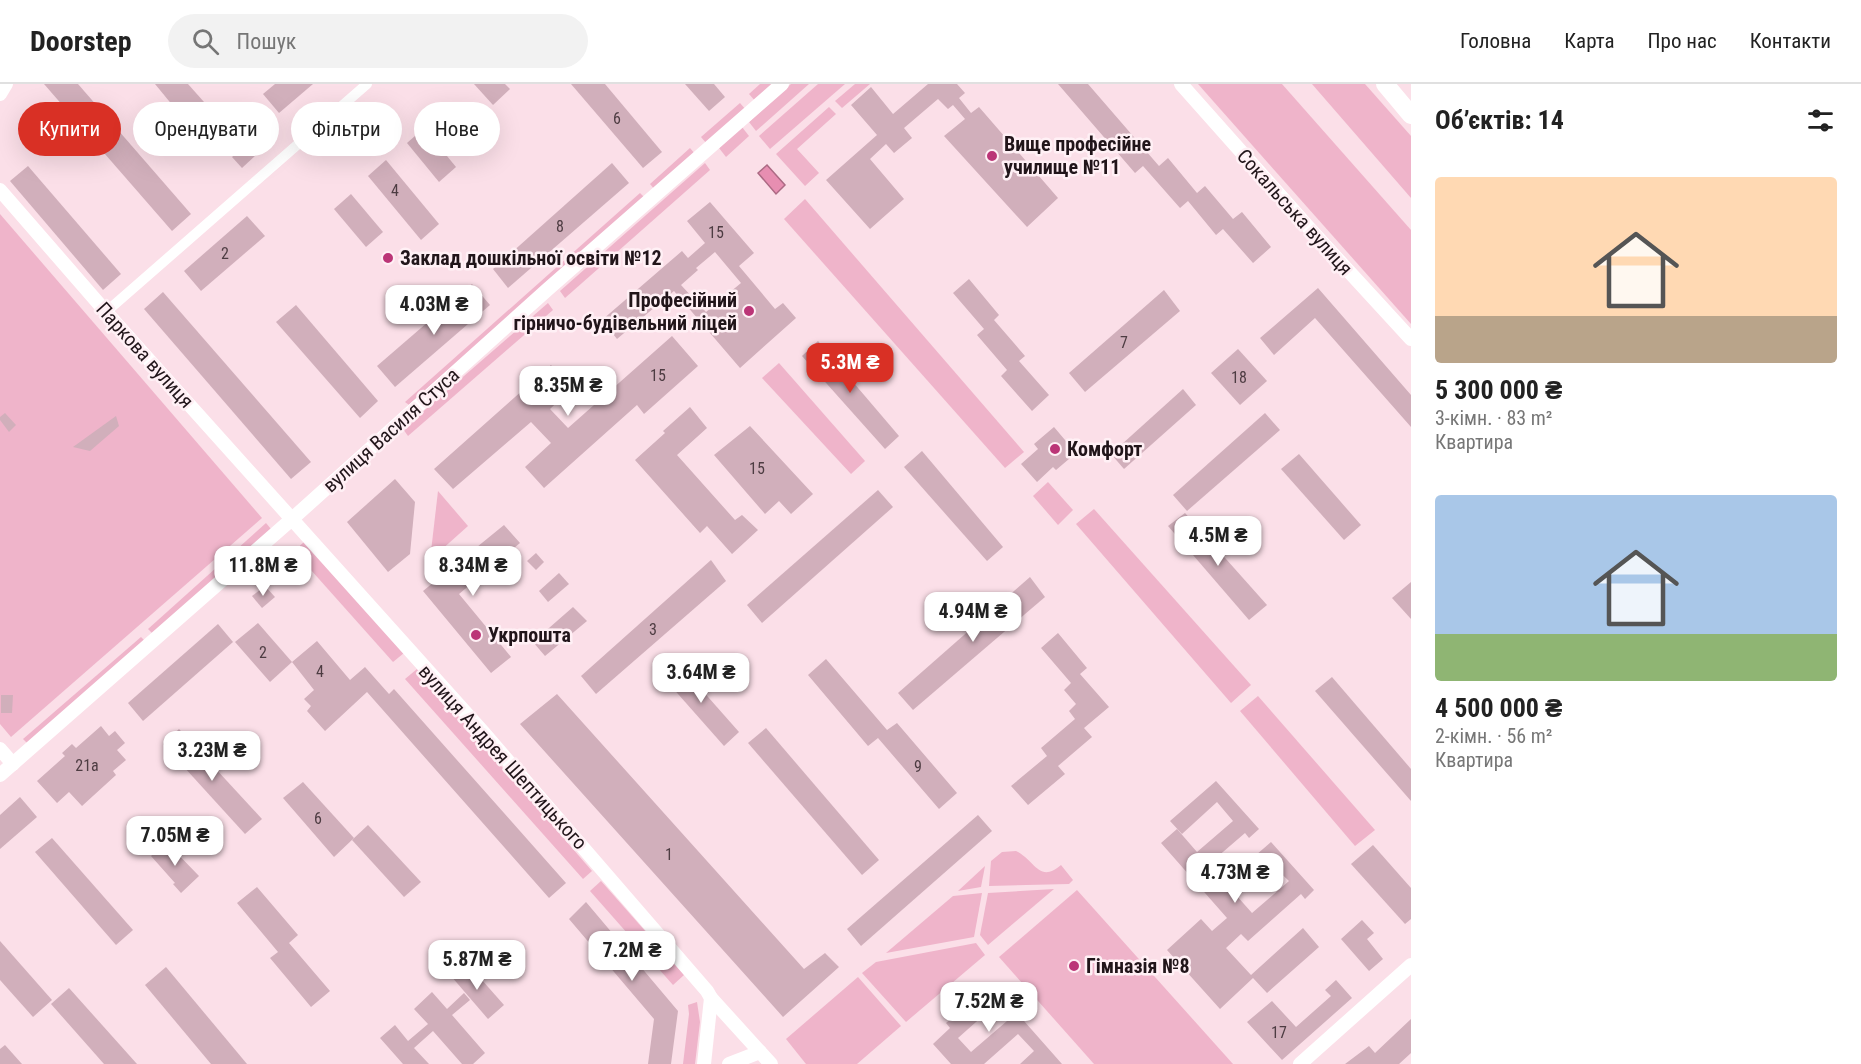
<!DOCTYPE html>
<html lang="uk">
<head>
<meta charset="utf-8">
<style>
  body { margin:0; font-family:"Roboto Condensed",sans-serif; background:#f2f2f2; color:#222; height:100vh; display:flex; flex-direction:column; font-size:22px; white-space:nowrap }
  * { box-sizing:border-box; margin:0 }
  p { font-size:20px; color:#767676 }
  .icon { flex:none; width:33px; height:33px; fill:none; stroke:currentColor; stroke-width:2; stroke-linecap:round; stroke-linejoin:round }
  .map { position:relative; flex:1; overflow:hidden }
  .sheet { display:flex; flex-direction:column; background:#fff; width:450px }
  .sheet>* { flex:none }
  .hud { position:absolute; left:18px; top:18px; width:570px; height:54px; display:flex; gap:12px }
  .price { position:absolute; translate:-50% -51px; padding:0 14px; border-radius:12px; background:#fff; color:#222; font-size:20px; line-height:39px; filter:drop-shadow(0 2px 3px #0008) }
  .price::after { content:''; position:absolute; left:50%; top:36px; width:18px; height:14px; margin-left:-9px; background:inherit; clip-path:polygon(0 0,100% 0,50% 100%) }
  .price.current { background:#d93025; color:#fff }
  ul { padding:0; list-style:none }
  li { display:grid; align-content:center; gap:12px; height:318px; padding:0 24px }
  li span { display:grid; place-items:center; height:186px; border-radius:6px; color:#555 }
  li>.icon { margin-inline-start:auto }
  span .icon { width:108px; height:108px; fill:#fffc; stroke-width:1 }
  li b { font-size:26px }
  h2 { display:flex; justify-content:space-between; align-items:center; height:72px; padding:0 24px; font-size:26px }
  .tag { padding:0 21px; border-radius:27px; background:#fff; box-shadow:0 6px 24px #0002; font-size:21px; line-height:54px }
  .tag.current { background:#d93025; color:#fff }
  header { display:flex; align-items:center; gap:36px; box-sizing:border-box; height:84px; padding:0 30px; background:#fff; border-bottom:2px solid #e0e0e0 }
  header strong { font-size:28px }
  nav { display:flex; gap:33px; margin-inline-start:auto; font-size:21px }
  .search { width:420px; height:54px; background:#f2f2f2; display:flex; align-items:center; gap:15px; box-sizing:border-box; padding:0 21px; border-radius:33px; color:#767676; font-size:22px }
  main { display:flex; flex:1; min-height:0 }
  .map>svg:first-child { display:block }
  .green { fill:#efb4ca }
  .water { fill:#e78eb1; stroke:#ac6a84; stroke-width:1.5 }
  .building { fill:#d1afbb; fill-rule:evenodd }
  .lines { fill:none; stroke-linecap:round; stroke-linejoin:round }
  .pedestrian { stroke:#fff; stroke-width:10 }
  .minor { stroke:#fff; stroke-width:14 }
  .tertiary { stroke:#fff; stroke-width:18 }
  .poi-dot { fill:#bb3577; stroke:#fff0f5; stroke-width:2 }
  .labels { text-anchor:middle; stroke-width:5; stroke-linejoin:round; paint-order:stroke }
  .number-label { font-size:16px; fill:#4d3c42 }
  .poi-label { font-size:20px; font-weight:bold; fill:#21151a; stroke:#fff0f5; text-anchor:start }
  .street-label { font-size:20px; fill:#21151a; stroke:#fff0f5 }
</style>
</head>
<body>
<header>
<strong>Doorstep</strong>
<div class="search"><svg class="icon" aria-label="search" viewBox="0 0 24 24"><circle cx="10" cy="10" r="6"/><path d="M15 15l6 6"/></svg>Пошук</div>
<nav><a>Головна</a><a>Карта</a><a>Про нас</a><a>Контакти</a></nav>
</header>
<main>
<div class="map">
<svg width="1411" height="980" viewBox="0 0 1411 980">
  <rect width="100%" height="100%" fill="#fbdfe8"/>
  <g class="green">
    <polygon points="760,0 777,0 756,18 749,10"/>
    <polygon points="791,0 809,0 756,47 749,38"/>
    <polygon points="818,0 845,0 770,65 759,52"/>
    <polygon points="855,0 870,0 842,24 835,17"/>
    <polygon points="1198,0 1282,0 1411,146 1411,240"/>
    <polygon points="1312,0 1365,0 1411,52 1411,114"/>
    <polygon points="740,19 746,26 707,60 701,53"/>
    <polygon points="829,23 836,30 797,65 819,89 805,102 776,70"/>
    <polygon points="742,43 749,52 726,73 719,64"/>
    <polygon points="690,64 695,70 655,106 650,100"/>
    <polygon points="705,79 710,86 565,214 560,207"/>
    <polygon points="640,109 644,113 409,321 405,318"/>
    <polygon points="805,115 1024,368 1005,384 784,135"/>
    <polygon points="0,130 262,434 11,653 0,640"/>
    <polygon points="548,219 553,226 408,352 403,345"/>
    <polygon points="779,279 865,377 851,390 762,294"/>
    <polygon points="1048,398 1073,426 1058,441 1033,412"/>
    <polygon points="438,407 468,442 430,476"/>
    <polygon points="1094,425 1251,601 1231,619 1076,440"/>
    <polygon points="266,439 271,445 153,550 148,545"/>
    <polygon points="304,458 404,569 393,578 294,467"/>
    <polygon points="141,553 145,557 28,660 23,655"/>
    <polygon points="417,585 592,787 583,795 405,595"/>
    <polygon points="1258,612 1375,746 1355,762 1240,627"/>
    <path d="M1016 767C1035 776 1039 800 1061 781L1073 796 1069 800 989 802 991 777 1002 768Z"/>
    <polygon points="985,782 981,803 958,807"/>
    <polygon points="601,797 684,891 673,901 590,807"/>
    <polygon points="1054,805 988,861 980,851 988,809"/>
    <polygon points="1077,806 1233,980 1094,980 999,873"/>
    <polygon points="982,809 974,853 886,869 953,812"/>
    <polygon points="976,859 985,871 906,938 862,889 876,878"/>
    <polygon points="858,893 901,942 857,980 806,980 786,955"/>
    <polygon points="697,918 700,938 695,980 683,980 689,930 688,921"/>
  </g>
  <polygon class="water" points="767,81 785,101 776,110 758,89"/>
  <g class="building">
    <polygon points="44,0 78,0 191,130 172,147"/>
    <polygon points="155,0 188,0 212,27 192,45"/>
    <polygon points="275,0 313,0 279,29 263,10"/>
    <polygon points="474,0 505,0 510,5 493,21"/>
    <polygon points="571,0 605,0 662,68 643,84"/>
    <polygon points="685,0 714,0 725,13 709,27"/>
    <polygon points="928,0 957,0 965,9 959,14 971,29 979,23 1058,114 1027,143 944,52 965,35 953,21 948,25 938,15 904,44 912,54 894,69 886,60 870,75 904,115 870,145 826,96 877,51 851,21 871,3 893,30"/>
    <polygon points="1058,0 1088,0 1159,82 1168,74 1197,109 1205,102 1233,135 1242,128 1271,163 1253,179 1223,145 1216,151 1188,117 1180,124 1143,82 1135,89"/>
    <polygon points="424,44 456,83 439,98 407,59"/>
    <polygon points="247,60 256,71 242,84 232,73"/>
    <polygon points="386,76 439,140 421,156 368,92"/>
    <polygon points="612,79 629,99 508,204 493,185"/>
    <polygon points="28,82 121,190 103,206 10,97"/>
    <polygon points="351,110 383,148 366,163 334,125"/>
    <path d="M710 118 754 169 739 182 775 225 783 219 796 234 740 284 674 207 617 255 602 236 682 167 688 174 705 159 687 137ZM715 168 741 199 706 228 681 201 698 186 696 184Z"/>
    <polygon points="247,132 265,152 201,207 184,187"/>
    <polygon points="969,195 999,231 994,236 1025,272 1019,277 1049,311 1032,327 1001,292 1007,286 977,251 984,245 953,209"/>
    <polygon points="472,200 490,221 395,303 377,282"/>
    <polygon points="1318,204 1411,311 1411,343 1315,234 1274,271 1260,254"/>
    <polygon points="1164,206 1180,227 1085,308 1069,289"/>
    <polygon points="163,208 311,378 291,395 144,225"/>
    <polygon points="296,221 378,317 360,334 276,238"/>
    <polygon points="672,252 698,282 644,330 637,321 544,404 525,383 551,359 531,338 453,405 434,385 551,281 571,305 550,325 568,344"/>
    <polygon points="818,257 899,352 885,365 802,272"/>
    <polygon points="1238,265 1267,297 1240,321 1211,289"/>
    <polygon points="1183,305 1196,321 1124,385 1111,370"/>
    <polygon points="690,323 707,344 677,371 735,436 742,431 758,446 732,470 707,442 700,449 635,376 665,349 663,347"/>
    <polygon points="5,329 16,341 9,348 0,336 0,333"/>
    <polygon points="1265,329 1280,346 1187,427 1173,411"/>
    <polygon points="116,332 119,342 90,367 73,363"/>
    <polygon points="750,342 813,410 791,430 779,417 765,430 714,371"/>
    <polygon points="1054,343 1076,369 1056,386 1053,383 1037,398 1021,380 1038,365 1034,360"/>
    <polygon points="922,367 1003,463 987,477 904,383"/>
    <polygon points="1299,370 1361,441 1344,456 1281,385"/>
    <polygon points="395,395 415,418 410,470 388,488 347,438"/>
    <polygon points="878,406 893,423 762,539 747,521"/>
    <polygon points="1185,429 1267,521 1249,536 1168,442"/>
    <polygon points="504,441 520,459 459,510 511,573 491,589 423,507"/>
    <polygon points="536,469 544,478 536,486 527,477"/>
    <polygon points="711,476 726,497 596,610 581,592"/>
    <polygon points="559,489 569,500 548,518 539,507"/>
    <polygon points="1030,493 1045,513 913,626 898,609"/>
    <polygon points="1411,498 1411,535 1392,514"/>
    <polygon points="265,502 275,513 262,524 252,512"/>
    <polygon points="573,523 587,537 545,572 533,558"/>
    <polygon points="258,539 292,578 270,598 235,558"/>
    <polygon points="218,540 233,558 143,637 128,619"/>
    <polygon points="1058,549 1087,584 1080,590 1109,623 1084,644 1092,653 1058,682 1065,690 1028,721 1011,702 1047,672 1041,664 1075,635 1069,627 1076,620 1064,606 1071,599 1041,564"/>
    <polygon points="317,557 350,596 365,583 389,610 394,605 566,799 549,814 367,608 325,647 307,627 311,622 304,615 314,606 292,578"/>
    <polygon points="826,575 887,646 897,639 957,709 939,725 878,654 868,662 808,591"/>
    <polygon points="678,579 739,648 724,662 663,593"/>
    <polygon points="1332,593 1411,685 1411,717 1315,607"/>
    <polygon points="557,610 804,885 825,869 839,883 783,933 520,640"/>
    <polygon points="1,611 13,611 12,629 1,629"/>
    <polygon points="101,642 109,652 115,647 125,659 117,666 126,676 113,687 116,691 82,722 69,708 57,719 37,697 65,672 62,669 72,660 76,664"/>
    <polygon points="766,644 879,776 862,791 748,659"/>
    <polygon points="179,645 262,735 245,750 163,660"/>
    <path d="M1216 697 1259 745 1249 754 1245 749 1209 780 1225 798 1271 758 1314 806 1305 815 1301 810 1248 857 1241 850 1226 864 1251 891 1303 844 1319 863 1267 909 1253 894 1220 925 1167 866 1201 835 1212 847 1227 834 1161 759 1177 745 1197 768 1233 737 1217 718 1182 750 1170 737ZM1271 780 1289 797 1252 829 1236 811Z"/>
    <polygon points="303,698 354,754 334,773 283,714"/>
    <polygon points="20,713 37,733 0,765 0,731"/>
    <polygon points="978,731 992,747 861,862 847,845"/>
    <polygon points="368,741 421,798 404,813 352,756"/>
    <polygon points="52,754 133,846 116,861 35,768"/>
    <polygon points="166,758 199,792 181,809 173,800 175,799 151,772"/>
    <polygon points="1373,761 1411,804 1411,835 1405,840 1351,780"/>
    <polygon points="257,803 298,851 289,859 330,907 311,923 270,874 278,868 237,819"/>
    <polygon points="586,818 678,927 671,980 648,980 654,935 569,835"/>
    <polygon points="1362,836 1374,849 1367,855 1383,875 1369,887 1341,855"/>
    <polygon points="0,857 52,916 33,933 0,896"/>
    <polygon points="466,878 504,921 488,935 451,892"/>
    <polygon points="166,883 247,980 211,980 145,901"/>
    <polygon points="1336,896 1352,914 1282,976 1247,938 1272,917 1296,943 1331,912 1325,906"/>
    <path d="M992 900 1009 920 1062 980H1020L1034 967 1018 950 984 980H951L933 960 950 944 946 939ZM994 922 1007 937 971 968 958 954Z"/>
    <polygon points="69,904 137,980 104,980 51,920"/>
    <polygon points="432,908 447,925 464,909 470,916 452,931 485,969 473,980 462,980 433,947 414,964 429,980 403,980 380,954 395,941 408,957 428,940 414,925"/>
    <polygon points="1411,935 1411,969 1399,980 1345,980 1369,962 1375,969"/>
    <polygon points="5,961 22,980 0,980 0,965"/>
  </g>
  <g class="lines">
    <polyline class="pedestrian" points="106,228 367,0"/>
    <g class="minor">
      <polyline points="1181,0 1309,144 1411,255"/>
      <polyline points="0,10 6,0"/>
      <polyline points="0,106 106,228 483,648 707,907 711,914 771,980"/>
      <polyline points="0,665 13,680"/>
      <polyline points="0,691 292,435 548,205 782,0"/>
      <polyline points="704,980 711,914"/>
      <polyline points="729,980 760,968"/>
      <polyline points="1300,980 1411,881"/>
    </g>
    <polyline class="tertiary" points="1385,0 1411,31"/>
  </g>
  <g class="poi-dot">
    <circle cx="992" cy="72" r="6"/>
    <circle cx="388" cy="174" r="6"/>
    <circle cx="749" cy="227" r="6"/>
    <circle cx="1055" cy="365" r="6"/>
    <circle cx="476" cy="551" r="6"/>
    <circle cx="1074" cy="882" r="6"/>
  </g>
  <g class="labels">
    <g class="number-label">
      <text x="617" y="40">6</text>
      <text x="395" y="112">4</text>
      <text x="560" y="148">8</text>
      <text x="716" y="154">15</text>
      <text x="225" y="175">2</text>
      <text x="1124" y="264">7</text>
      <text x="658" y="297">15</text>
      <text x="1239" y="299">18</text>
      <text x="757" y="390">15</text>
      <text x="653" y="551">3</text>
      <text x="263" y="574">2</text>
      <text x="320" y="593">4</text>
      <text x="87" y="687">21а</text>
      <text x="918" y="688">9</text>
      <text x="318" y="740">6</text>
      <text x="669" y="776">1</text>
      <text x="1279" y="954">17</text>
    </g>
    <g class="poi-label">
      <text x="1004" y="67">Вище професійне<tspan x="1004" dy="23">училище №11</tspan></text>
      <text x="400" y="181">Заклад дошкільної освіти №12</text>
      <text x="737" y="223" text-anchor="end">Професійний<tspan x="737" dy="23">гірничо-будівельний ліцей</tspan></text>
      <text x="1067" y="372">Комфорт</text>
      <text x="488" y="558">Укрпошта</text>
      <text x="1086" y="889">Гімназія №8</text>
    </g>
    <g class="street-label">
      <text transform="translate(1295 128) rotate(48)" y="7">Сокальська вулиця</text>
      <text transform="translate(145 271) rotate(48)" y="7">Паркова вулиця</text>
      <text transform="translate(391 346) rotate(-42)" y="7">вулиця Василя Стуса</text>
      <text transform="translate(503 673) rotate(48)" y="7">вулиця Андрея Шептицького</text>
    </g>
  </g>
</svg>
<b class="price" style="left:434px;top:252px">4.03M ₴</b>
<b class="price current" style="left:850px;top:310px">5.3M ₴</b>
<b class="price" style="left:568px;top:333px">8.35M ₴</b>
<b class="price" style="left:1218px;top:483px">4.5M ₴</b>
<b class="price" style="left:263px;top:513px">11.8M ₴</b>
<b class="price" style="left:473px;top:513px">8.34M ₴</b>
<b class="price" style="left:973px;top:559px">4.94M ₴</b>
<b class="price" style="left:701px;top:620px">3.64M ₴</b>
<b class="price" style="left:212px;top:698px">3.23M ₴</b>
<b class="price" style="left:175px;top:783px">7.05M ₴</b>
<b class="price" style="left:1235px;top:820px">4.73M ₴</b>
<b class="price" style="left:632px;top:898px">7.2M ₴</b>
<b class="price" style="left:477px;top:907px">5.87M ₴</b>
<b class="price" style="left:989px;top:949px">7.52M ₴</b>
<div class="hud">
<a class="tag current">Купити</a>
<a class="tag">Орендувати</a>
<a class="tag">Фільтри</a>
<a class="tag">Нове</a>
</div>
</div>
<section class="sheet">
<h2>Об’єктів: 14<svg class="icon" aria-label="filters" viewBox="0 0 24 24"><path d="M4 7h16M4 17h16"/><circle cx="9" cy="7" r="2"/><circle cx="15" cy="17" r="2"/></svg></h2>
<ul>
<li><span style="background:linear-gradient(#ffd9b3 75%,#b9a48a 0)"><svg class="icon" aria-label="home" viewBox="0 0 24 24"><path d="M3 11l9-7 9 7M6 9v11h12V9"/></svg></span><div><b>5 300 000 ₴</b><p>3-кімн. · 83 m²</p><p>Квартира</p></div></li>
<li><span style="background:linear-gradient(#a9c7e8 75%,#8fb573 0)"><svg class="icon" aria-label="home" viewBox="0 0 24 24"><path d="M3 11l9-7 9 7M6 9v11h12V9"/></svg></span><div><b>4 500 000 ₴</b><p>2-кімн. · 56 m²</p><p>Квартира</p></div></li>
</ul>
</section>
</main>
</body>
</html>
